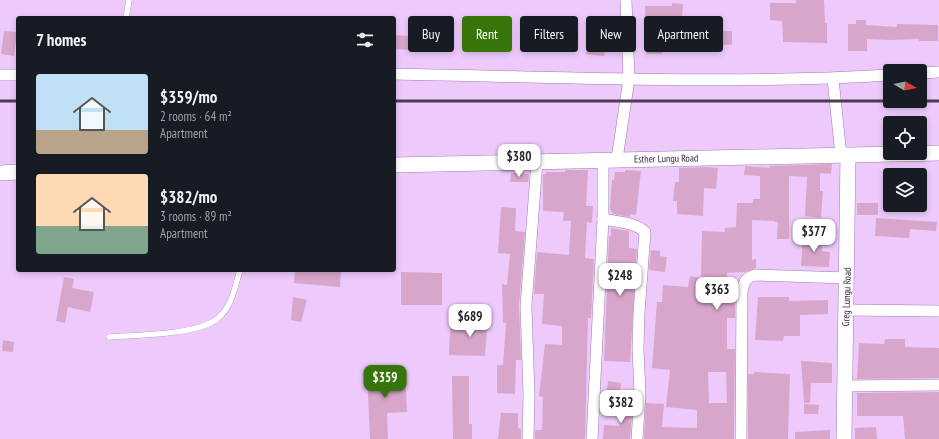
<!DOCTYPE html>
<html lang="en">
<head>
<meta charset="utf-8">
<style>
  body { margin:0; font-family:"PT Sans Narrow",sans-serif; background:#242831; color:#f1f3f6; height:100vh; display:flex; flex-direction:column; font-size:15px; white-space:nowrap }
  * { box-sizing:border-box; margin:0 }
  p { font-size:13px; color:#9ea1a6 }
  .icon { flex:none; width:22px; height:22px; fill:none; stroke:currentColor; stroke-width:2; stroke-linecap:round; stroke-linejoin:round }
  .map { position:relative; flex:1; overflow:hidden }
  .sheet { position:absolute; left:16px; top:16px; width:380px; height:256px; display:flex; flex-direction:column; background:#171b24; border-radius:4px; box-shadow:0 2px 6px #0003 }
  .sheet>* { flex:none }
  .banner { position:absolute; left:408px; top:16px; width:380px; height:36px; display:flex; gap:8px }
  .needle { width:26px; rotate:99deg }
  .buttons { position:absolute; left:883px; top:64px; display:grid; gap:8px }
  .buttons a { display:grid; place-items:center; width:44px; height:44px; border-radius:4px; background:#171b24; box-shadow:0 2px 6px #0003; font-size:20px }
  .price { position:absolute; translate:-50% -34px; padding:0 9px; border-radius:8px; background:#fff; color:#222; font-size:13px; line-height:26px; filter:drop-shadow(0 1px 2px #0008) }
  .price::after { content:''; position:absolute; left:50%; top:24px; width:12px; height:9px; margin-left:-6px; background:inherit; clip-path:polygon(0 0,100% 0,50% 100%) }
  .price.current { background:#37740a; color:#fff }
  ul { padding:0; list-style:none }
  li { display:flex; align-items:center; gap:12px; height:100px; padding:0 20px }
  li span { display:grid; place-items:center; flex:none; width:112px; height:80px; border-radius:4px; color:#555 }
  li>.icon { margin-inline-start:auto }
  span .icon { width:48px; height:48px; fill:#fffc; stroke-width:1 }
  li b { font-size:17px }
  h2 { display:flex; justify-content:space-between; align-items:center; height:48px; padding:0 20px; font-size:17px }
  .tag { padding:0 14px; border-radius:4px; background:#171b24; box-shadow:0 2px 6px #0003; font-size:14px; line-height:36px }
  .tag.current { background:#37740a; color:#fff }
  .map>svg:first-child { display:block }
  .building { fill:#d9a6cb; fill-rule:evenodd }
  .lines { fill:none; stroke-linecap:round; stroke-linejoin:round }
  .lane-casing { stroke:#9e7dab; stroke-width:6 }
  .street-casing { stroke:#9e7dab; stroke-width:12 }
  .secondary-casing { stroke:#9e7dab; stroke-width:16 }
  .lane { stroke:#fff; stroke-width:5.5 }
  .street { stroke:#fff; stroke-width:11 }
  .secondary { stroke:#fff; stroke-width:15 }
  .rail { stroke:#4d3d54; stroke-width:3 }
  .labels { text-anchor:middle; stroke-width:3; stroke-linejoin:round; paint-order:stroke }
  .street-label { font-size:10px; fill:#382a3d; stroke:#fcf9fe }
</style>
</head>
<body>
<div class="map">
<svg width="939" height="439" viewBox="0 0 939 439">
  <rect width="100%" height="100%" fill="#eecafc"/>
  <g class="building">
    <polygon points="796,0 824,0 825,23 827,23 827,43 783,42 782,21 770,20 770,3 796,3"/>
    <polygon points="672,3 683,4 681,29 690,30 689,34 701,34 701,43 662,43 662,54 646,54 645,6 672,6"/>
    <polygon points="856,20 866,20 866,25 897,27 897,24 938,25 938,41 919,41 919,39 890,40 867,39 867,51 848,51 848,24 856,24"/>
    <polygon points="589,29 608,31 604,56 586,54"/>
    <polygon points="4,31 17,32 14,56 1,54"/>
    <polygon points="426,31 444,32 444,43 426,42"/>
    <polygon points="498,31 510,33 507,51 496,49"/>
    <rect x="720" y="31" width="12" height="14"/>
    <polygon points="394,35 411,36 410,50 394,49"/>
    <path d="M832 164 831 174 820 173V191H823L821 218 805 216 807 177 789 176V239H777L778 222H775V221L752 220V260L756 259V268L745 272 727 273V300H735V318H727V349H735L734 439H644L646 403 664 404 662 427 697 428V410L666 407 670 370 652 368 657 302H662L663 285 688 287 690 276 701 278 702 231 725 232V228L736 227 737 203H753V199H760V176L744 175 745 166 770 168V166ZM708 372H726L727 403H709Z"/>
    <polygon points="707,167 718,168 716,189 704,188 703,216 677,214 677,201 673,201 675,182 679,182 679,168"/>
    <polygon points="565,170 588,170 586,206 593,206 592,223 587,222 585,258 594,259 591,318 588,318 585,439 535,439 535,430 542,430 543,397 539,396 545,344 562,345 562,326 542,324 544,294 534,294 537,252 569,255 571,221 563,221 564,212 543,211 543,174 546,174 546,172 565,172"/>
    <polygon points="625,170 641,171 636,215 630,214 630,217 613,214 610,209 612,180 614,180 615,172 625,172"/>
    <polygon points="511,173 529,174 528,182 510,182"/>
    <rect x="857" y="203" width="21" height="12"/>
    <polygon points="501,207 516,208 515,231 525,232 519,305 521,360 516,360 515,394 497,393 497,365 503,365 506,323 503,323 502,284 507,285 510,254 498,253"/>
    <polygon points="876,218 937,222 936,231 910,229 909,238 875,236"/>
    <polygon points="611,228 629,231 629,248 637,249 630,362 604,361 609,236 611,236"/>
    <polygon points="803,236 823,237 822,251 830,252 829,267 801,266"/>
    <polygon points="651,250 660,251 660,256 667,257 665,272 649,270"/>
    <polygon points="295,270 341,270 340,287 294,283"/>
    <polygon points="401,272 442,273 442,305 401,305"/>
    <polygon points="64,277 74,279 72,288 94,292 90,312 68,307 65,323 56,321"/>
    <polygon points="293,297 307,300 301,322 291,320"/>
    <polygon points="758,297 789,297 789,301 828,300 828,314 800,315 800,336 784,336 783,341 755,340"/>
    <polygon points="467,315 488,317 485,356 449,355 450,329 466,329"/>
    <polygon points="885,339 905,339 905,347 939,348 939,378 857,379 859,343 884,344"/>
    <polygon points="3,340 14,342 13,352 2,351"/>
    <polygon points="801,361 832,363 832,383 811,383 810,403 804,403"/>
    <polygon points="405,370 407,412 387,413 388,439 370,439 367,371"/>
    <polygon points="754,372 790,374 788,439 748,439 748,374 754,374"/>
    <polygon points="452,376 469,376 469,424 472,424 472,439 453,439"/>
    <polygon points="608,381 621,383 618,406 605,404"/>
    <polygon points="939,392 939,439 905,439 903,416 857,416 857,393"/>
    <polygon points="622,399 633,401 630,439 603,439 604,425 619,426"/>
    <polygon points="804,404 819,405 818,414 804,414"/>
    <polygon points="501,413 518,413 518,428 521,429 521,439 498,439"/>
    <polygon points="876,427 877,439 855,439 855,428"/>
    <polygon points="830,430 830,439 795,439 795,432"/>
  </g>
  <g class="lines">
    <g class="lane-casing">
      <g id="lane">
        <polyline points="126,18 129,0"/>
        <path d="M109 337C135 335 197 335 217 319 232 308 235 286 240 270"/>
      </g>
    </g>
    <g class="street-casing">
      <g id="street">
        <polyline points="920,73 939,72"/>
        <path d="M394 74C559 77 725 85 890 75"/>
        <polyline points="0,75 18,75"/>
        <polyline points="833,79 841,155"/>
        <polyline points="617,159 629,79 626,0"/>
        <path d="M603 219C616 222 635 222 645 232L639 313 638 348 640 394 637 439"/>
        <polyline points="846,310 939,311"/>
        <polyline points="844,386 939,385"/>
        <polyline points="528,439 529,396 526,306 537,161"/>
        <polyline points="592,439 603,219 603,159"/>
        <path d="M741 439 742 292C744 282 745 278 755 275L847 278"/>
      </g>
    </g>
    <g class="secondary-casing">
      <g id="secondary">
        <polyline points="394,165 939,153"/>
        <polyline points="0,173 18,172"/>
        <polyline points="844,439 848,155"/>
      </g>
    </g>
    <use href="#lane" class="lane"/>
    <use href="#street" class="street"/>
    <use href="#secondary" class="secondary"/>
    <g class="rail">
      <polyline points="0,101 18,101"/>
      <polyline points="394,101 939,101"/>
    </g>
  </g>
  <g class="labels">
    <g class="street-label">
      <text transform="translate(666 158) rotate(-1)" y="4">Esther Lungu Road</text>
      <text transform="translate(846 297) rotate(-88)" y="4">Greg Lungu Road</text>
    </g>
  </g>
</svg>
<div class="buttons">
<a><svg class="needle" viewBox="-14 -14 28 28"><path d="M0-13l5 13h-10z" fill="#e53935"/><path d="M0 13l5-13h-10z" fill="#9ea1a6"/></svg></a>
<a><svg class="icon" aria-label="locate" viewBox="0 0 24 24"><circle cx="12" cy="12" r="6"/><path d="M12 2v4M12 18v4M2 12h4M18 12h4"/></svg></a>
<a><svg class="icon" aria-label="layers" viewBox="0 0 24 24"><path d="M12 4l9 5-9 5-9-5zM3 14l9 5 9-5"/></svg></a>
</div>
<b class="price" style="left:519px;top:178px">$380</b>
<b class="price" style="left:814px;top:253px">$377</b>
<b class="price" style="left:620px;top:297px">$248</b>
<b class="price" style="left:717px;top:311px">$363</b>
<b class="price" style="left:470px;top:338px">$689</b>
<b class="price current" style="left:385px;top:399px">$359</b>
<b class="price" style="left:621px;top:424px">$382</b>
<div class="banner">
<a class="tag">Buy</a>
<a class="tag current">Rent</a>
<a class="tag">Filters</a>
<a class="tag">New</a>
<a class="tag">Apartment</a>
</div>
<section class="sheet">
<h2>7 homes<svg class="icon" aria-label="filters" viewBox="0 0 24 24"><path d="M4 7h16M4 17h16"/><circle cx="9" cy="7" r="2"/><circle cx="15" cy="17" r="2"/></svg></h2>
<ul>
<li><span style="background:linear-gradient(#bfe0f5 70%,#b9a48a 0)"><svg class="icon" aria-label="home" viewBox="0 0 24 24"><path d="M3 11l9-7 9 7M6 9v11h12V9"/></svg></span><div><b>$359/mo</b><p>2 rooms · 64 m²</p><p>Apartment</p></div></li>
<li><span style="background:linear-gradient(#ffd9b3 65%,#7fa58c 0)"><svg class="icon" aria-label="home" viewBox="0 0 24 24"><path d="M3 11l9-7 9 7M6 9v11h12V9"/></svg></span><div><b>$382/mo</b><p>3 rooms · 89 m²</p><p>Apartment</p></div></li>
</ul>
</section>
</div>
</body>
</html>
